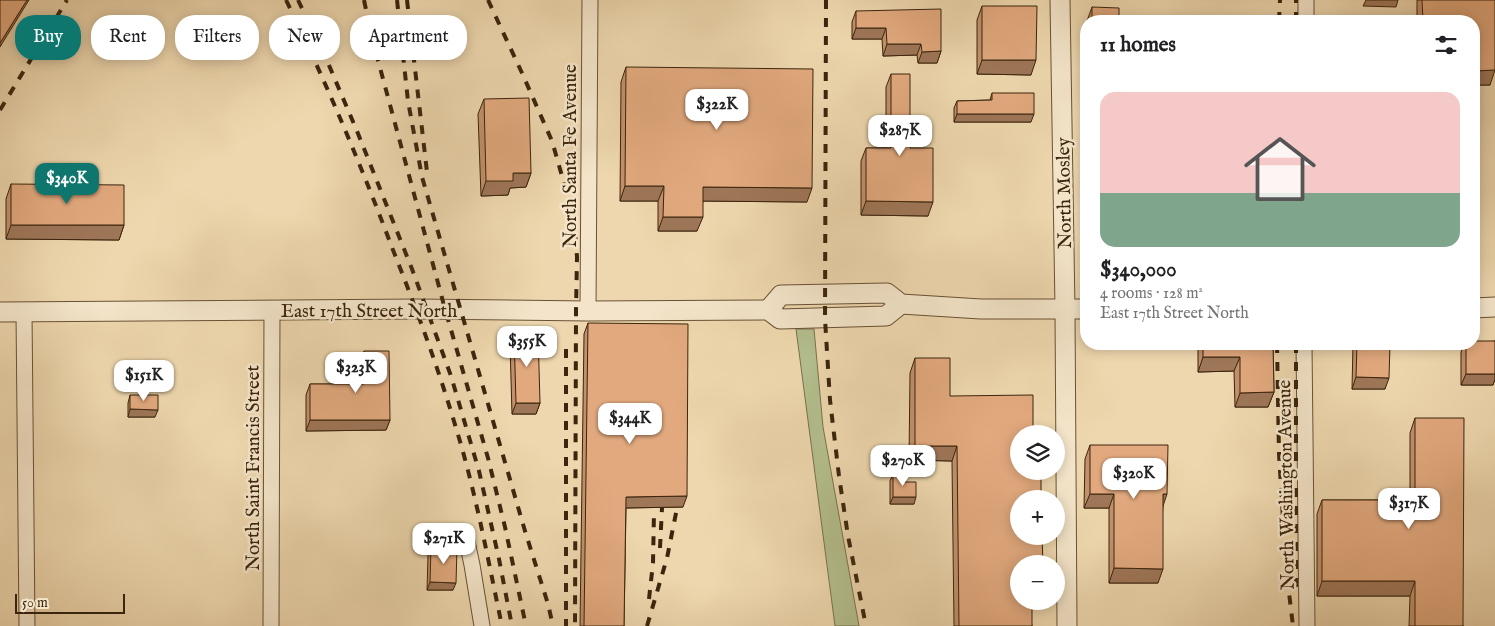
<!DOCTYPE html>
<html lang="en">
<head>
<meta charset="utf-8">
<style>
  body { margin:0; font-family:"IM FELL English",serif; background:#f6f6f6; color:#202124; height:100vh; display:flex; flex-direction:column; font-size:19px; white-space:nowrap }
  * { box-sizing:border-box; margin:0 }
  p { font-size:16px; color:#757577 }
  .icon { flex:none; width:28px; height:28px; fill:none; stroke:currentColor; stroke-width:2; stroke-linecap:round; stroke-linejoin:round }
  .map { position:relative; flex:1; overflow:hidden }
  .drawer { position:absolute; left:1080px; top:15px; width:400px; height:335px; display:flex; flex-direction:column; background:#fff; border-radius:20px; box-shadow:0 2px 12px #0003 }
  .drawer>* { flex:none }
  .hud { position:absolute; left:15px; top:15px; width:475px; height:45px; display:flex; gap:10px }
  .controls { position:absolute; left:1010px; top:425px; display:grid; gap:10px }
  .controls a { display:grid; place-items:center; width:55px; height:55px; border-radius:50%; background:#fff; box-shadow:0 2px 12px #0003; font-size:25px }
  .scale { position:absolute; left:15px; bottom:12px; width:110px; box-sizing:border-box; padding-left:5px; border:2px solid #3b250d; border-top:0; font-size:14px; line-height:18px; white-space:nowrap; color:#3b250d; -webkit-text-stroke:4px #f4e5ca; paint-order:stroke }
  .price { position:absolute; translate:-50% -42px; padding:0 11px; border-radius:10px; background:#fff; color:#222; font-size:16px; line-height:32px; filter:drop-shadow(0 1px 2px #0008) }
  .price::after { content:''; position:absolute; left:50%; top:30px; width:15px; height:11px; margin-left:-8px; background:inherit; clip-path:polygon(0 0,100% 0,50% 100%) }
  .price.current { background:#0f766e; color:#fff }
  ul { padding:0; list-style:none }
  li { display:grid; align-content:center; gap:10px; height:265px; padding:0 20px }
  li+li { border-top:1px solid #e0e0e0 }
  li span { display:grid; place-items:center; height:155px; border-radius:15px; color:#555 }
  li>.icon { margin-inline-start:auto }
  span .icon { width:90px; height:90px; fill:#fffc; stroke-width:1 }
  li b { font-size:21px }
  h2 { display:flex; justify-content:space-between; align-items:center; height:60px; padding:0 20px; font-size:21px }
  .tag { padding:0 18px; border-radius:20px; background:#fff; box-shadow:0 2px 12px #0003; font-size:18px; line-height:45px }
  .tag.current { background:#0f766e; color:#fff }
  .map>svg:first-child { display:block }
  .green { fill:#b4bf8e; stroke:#78724e }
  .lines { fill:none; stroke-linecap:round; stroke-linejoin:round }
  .minor-casing { stroke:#685235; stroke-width:17 }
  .tertiary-casing { stroke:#685235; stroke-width:21 }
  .minor { stroke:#f4e5ca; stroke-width:15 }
  .tertiary { stroke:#f4e5ca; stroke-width:19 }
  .rail { stroke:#3b250d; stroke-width:4; stroke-dasharray:9 9; stroke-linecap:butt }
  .wall { fill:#c2916c; stroke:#3b250d }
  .shaded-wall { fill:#9e7658; stroke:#3b250d }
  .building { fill:#e2a97e; stroke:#3b250d }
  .labels { text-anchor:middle; stroke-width:5; stroke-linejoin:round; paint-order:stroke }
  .street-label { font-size:19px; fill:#3b250d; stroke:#f4e5ca }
</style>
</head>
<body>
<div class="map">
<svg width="1495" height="626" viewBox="0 0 1495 626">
  <rect width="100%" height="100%" fill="#eed7ae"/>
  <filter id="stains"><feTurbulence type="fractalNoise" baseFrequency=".004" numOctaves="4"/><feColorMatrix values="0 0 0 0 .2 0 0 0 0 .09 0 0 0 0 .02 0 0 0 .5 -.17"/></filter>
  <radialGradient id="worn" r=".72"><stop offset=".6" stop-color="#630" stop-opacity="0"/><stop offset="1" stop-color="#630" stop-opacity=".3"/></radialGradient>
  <polygon class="green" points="796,329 814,329 823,427 859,626 835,626"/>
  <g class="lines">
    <g class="minor-casing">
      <g id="minor">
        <polyline points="1306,21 1306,0"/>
        <polyline points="588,311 590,0"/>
        <polyline points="24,312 27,626"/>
        <polyline points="1304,344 1307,626"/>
        <polyline points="465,532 472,565 482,626"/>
        <polyline points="271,626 272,310"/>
      </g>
    </g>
    <g class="tertiary-casing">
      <g id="tertiary">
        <polyline points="1060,0 1065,309 1067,626"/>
        <polyline points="1474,308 1495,307"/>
        <polyline points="768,310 781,295 887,293 901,304 981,309 1086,309"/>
        <polyline points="0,312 417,309 588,311 768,310 780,319 886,316 901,304"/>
      </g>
    </g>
    <use href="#minor" class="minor"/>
    <use href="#tertiary" class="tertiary"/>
    <g class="rail">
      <path d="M286 0C326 82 361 165 393 250 416 308 438 367 456 428 476 493 488 560 502 626"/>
      <polyline points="298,0 328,63 357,131 412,269 451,376 479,471 499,559 512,626"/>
      <polyline points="364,0 372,38 445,309 488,458 505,527 526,626"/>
      <polyline points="397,0 408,101 422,177 525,531 548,604 553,626"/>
      <polyline points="407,0 427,172"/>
      <polyline points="488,0 522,73 552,141 568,197 575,233 577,257 576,311 575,626"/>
      <polyline points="826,0 825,319 830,400 839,476 848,536 866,626"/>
      <polyline points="1279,21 1280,0"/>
      <polyline points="1296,21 1296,0"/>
      <polyline points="0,110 67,0"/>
      <polyline points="1277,344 1279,454 1286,568 1293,626"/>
      <polyline points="1296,344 1296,596"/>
      <polyline points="566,349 566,626"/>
      <polyline points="660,548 662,508"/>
      <polyline points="649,599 653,563 654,511"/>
      <polyline points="647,626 667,558 677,508"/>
    </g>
  </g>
  <g class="wall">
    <polygon points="1417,0 1495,0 1490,85 1474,85 1474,21 1417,21"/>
    <polygon points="982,6 1031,75 977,74 977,20"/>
    <polygon points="1092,7 1119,16 1140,21 1087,21"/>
    <polygon points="856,11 941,51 937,63 918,63 917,55 883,56 882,39 852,39 852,22"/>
    <polygon points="626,67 807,202 703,201 697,231 658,231 658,201 620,201 621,82"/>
    <polygon points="891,74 910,148 928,216 861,215 861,161 866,148 886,148 886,87"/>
    <polygon points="992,93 1031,122 954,122 954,108 957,101 990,100"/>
    <polygon points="484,99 531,173 526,187 510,188 508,195 481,196 478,114"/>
    <polygon points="11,184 124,225 119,240 6,239 6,199"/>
    <polygon points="588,323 683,507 626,508 624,626 580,626 584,334"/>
    <polygon points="514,333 540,403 536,414 512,414 510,344"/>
    <polygon points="1495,341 1495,379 1493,385 1461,385 1461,352 1464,344 1474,344"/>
    <polygon points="1199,344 1273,344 1274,392 1268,407 1235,407 1234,371 1198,372 1198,348"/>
    <polygon points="1353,344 1390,344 1385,389 1352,389"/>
    <polygon points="364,351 390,420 386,430 306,431 306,395 310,384 361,384 361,361"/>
    <polygon points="915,358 950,396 1033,429 1043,563 1042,564 1019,564 1032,626 954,626 952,461 909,460 910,373"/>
    <polygon points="130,395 155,417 128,417 128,403"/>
    <polygon points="1415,418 1463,626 1409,626 1410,596 1317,596 1317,514 1322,500 1410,500 1410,433"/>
    <polygon points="1090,445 1163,505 1158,583 1109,583 1109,508 1084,508 1085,459"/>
    <polygon points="893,474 905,482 914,504 890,504 890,481"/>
    <polygon points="431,548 453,590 427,590 428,555"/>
  </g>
  <g class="shaded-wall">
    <polygon points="27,0 29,0 0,47 0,43"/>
    <polygon points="1366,0 1398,0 1396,7 1363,6"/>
    <polygon points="856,28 886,28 882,39 852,39"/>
    <polygon points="887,44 921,44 917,55 883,56"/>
    <polygon points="941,51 937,63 918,63 922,52"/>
    <polygon points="982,60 1036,60 1031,75 977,74"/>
    <polygon points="1495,70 1490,85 1474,85 1474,71"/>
    <polygon points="957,114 1034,114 1031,122 954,122"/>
    <polygon points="513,173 531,173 526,187 510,188 508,195 481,196 486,181"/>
    <polygon points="625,186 664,186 658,201 620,201"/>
    <polygon points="703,187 812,188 807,202 697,201"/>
    <polygon points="866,201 933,202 928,216 861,215"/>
    <polygon points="663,217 703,217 697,231 658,231"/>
    <polygon points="11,225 124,225 119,240 6,239"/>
    <polygon points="1203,357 1240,357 1234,371 1198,372"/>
    <polygon points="1466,374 1495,374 1495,379 1493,385 1461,385"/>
    <polygon points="1356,377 1389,378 1385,389 1352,389"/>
    <polygon points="1274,392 1268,407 1235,407 1240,393"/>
    <polygon points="516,403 540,403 536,414 512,414"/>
    <polygon points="130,409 158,410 155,417 128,417"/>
    <polygon points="310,420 390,420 386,430 306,431"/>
    <polygon points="915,446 957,446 952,461 909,460"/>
    <polygon points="1090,494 1114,494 1109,508 1084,508"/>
    <polygon points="1163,494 1167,494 1162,509"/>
    <polygon points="687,496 683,507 622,508 626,497"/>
    <polygon points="893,497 916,497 914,504 890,504"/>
    <polygon points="1114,568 1163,569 1158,583 1109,583"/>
    <polygon points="1322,581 1415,581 1410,596 1317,596"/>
    <polygon points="430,582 456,583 453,590 427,590"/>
  </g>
  <g class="building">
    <polygon points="0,0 27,0 0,43"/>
    <polygon points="1422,0 1495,0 1495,70 1474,71 1474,21 1423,21"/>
    <polygon points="982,6 1037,6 1036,60 982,60"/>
    <polygon points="1092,7 1119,8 1119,16 1140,16 1140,21 1092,21"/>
    <polygon points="941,9 941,51 922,52 921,44 887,44 886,28 856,28 856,11"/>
    <polygon points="626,67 813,69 812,188 703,187 703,217 663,217 664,186 625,186"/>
    <polygon points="891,74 910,74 910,148 933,148 933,202 866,201 866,148 891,148"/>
    <polygon points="992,93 1034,93 1034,114 957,114 957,101 992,100"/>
    <polygon points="529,98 531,173 513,173 513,181 486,181 484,99"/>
    <polygon points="11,184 124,185 124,225 11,225"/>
    <polygon points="588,323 688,324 687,496 626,497 624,626 584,626"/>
    <polygon points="538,332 540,403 516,403 514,333"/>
    <polygon points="1474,341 1495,341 1495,374 1466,374 1466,344 1474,344"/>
    <polygon points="1203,344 1273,344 1274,392 1240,393 1240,357 1203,357"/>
    <polygon points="1357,344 1390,344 1389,378 1356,377"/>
    <polygon points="364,351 389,351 390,420 310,420 310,384 364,384"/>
    <polygon points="915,358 950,358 950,396 1033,395 1033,429 1040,428 1040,434 1019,434 1019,471 1041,471 1041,499 1019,499 1019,536 1042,536 1043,563 1019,564 1019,601 1032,601 1032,626 959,626 957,446 915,446"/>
    <polygon points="130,395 158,395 158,410 130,409"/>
    <polygon points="1415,418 1464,418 1463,626 1415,626 1415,581 1322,581 1322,500 1415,500"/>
    <polygon points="1090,445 1168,445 1167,494 1163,494 1163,569 1114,568 1114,494 1090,494"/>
    <polygon points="893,474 905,474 905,482 916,482 916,497 893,497"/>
    <polygon points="431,548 457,548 456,583 430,582"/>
  </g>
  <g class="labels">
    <g class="street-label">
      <text transform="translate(569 156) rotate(-90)" y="7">North Santa Fe Avenue</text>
      <text transform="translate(1063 193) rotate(-91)" y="7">North Mosley</text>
      <text x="369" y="317">East 17th Street North</text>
      <text transform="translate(252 468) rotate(-90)" y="7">North Saint Francis Street</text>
      <text transform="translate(1285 485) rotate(-91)" y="7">North Washington Avenue</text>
    </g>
  </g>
  <rect width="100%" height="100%" filter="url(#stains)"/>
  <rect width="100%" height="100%" fill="url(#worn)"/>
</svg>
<div class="controls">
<a><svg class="icon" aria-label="layers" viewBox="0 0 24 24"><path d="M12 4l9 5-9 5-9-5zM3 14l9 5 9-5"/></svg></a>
<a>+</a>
<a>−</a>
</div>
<div class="scale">50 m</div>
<b class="price" style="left:717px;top:131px">$322K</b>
<b class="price" style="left:900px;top:157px">$287K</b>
<b class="price current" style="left:67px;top:205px">$340K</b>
<b class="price" style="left:527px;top:368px">$355K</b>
<b class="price" style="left:356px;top:394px">$323K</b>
<b class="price" style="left:144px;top:402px">$151K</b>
<b class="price" style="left:630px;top:445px">$344K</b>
<b class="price" style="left:903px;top:487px">$270K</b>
<b class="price" style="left:1134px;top:500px">$320K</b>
<b class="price" style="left:1409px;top:530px">$317K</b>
<b class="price" style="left:444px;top:565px">$271K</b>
<div class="hud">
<a class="tag current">Buy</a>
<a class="tag">Rent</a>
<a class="tag">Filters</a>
<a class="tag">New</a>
<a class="tag">Apartment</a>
</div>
<section class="drawer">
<h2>11 homes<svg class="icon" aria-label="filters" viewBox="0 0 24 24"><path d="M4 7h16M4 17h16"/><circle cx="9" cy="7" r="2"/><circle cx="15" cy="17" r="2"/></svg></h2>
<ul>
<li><span style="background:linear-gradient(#f6c9c9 65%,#7fa58c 0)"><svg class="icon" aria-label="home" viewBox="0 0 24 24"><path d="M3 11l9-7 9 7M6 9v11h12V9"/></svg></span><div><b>$340,000</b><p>4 rooms · 128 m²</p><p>East 17th Street North</p></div></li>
</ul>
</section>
</div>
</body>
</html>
